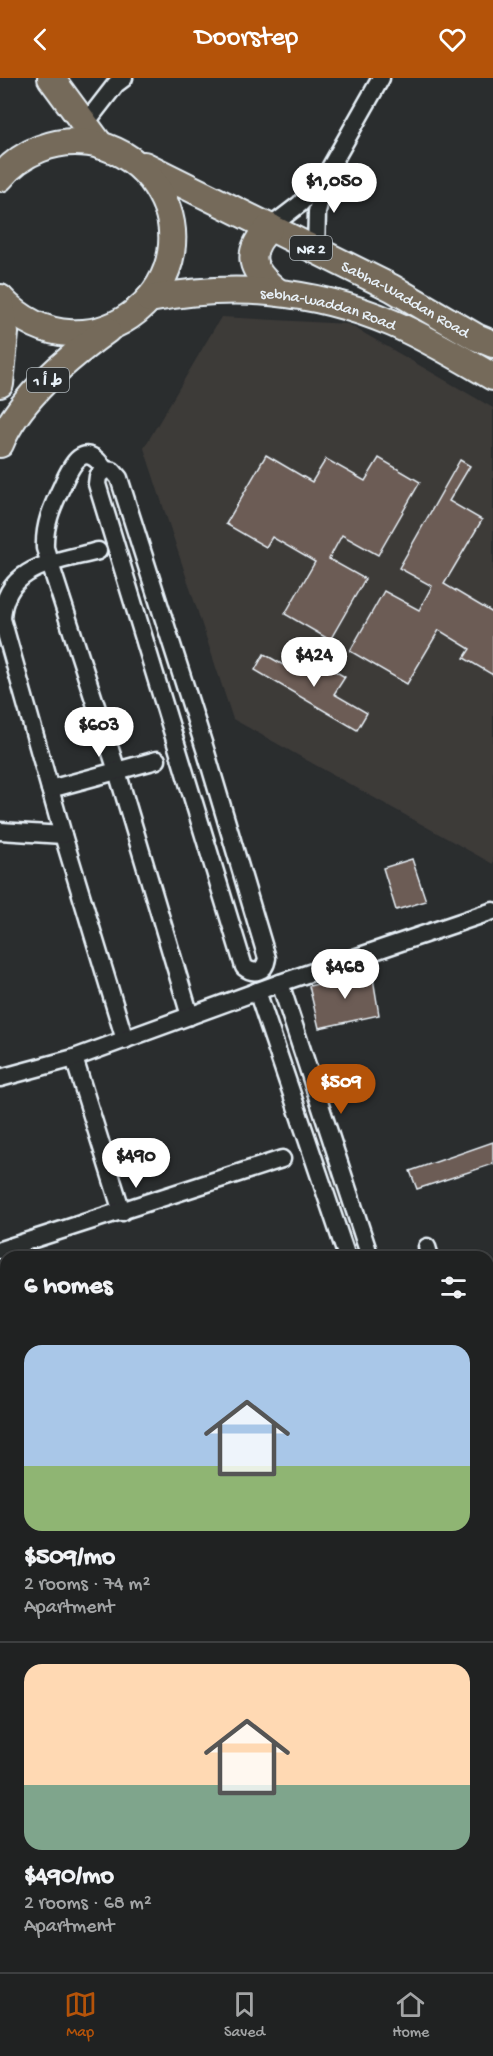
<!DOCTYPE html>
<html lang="en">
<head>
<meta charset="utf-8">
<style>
  body { margin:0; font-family:"Gochi Hand","Playpen Sans Arabic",sans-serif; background:#2d2f2f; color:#f1f3f6; height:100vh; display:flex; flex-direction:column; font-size:22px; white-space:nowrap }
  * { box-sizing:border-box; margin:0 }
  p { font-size:20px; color:#a2a4a5 }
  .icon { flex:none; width:33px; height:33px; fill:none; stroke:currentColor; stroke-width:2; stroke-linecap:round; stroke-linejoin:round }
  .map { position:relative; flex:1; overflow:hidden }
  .drawer { position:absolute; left:0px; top:1173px; width:494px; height:722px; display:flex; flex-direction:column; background:#202222; border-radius:18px 18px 0 0; box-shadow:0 2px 4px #0004,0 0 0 2px #3d3f40 }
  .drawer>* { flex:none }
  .price { position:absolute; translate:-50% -51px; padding:0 14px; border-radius:21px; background:#fff; color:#222; font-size:20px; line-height:39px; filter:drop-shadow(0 2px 3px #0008) }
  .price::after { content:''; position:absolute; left:50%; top:36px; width:18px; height:14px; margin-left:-9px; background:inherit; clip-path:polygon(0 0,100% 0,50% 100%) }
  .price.active { background:#b45309; color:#fff }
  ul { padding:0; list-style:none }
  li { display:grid; align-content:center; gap:12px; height:318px; padding:0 24px }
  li+li { border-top:2px solid #3d3f40 }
  li span { display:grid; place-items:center; height:186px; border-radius:18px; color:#555 }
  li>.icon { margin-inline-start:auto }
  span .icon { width:108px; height:108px; fill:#fffc; stroke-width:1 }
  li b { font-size:26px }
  h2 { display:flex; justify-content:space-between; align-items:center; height:72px; padding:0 24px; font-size:26px }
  header { display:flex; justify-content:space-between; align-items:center; height:78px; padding:0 24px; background:#b45309; color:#fff; font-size:27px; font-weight:600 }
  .dock { display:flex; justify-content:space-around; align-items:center; height:84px; border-top:2px solid #3d3f40; background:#202222; font-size:16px; color:#a2a4a5 }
  .dock a { display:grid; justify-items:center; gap:3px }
  .dock .active { color:#b45309 }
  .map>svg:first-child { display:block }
  .built { fill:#3e3b39 }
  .building { fill:#6c5b54; stroke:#e8f1f8; stroke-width:1.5 }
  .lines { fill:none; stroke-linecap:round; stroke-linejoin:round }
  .minor-casing { stroke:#e8f1f8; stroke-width:21 }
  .highway-casing { stroke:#e8f1f8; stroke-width:30 }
  .minor { stroke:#2a2d2e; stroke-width:16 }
  .highway { stroke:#746a5a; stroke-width:26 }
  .labels { text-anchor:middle; stroke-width:5; stroke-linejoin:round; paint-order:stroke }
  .shield { fill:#2a2d2e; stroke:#afb6bb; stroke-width:1.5 }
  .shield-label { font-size:15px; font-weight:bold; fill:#e8f1f8 }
  .street-label { font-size:16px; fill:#e8f1f8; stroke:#2a2d2e }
</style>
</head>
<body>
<header><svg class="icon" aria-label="back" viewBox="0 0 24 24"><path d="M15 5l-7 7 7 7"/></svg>Doorstep<svg class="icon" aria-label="heart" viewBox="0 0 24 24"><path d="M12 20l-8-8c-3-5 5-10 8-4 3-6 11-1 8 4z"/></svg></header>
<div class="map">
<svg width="493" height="1894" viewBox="0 0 493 1894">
  <rect width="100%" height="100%" fill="#2a2d2e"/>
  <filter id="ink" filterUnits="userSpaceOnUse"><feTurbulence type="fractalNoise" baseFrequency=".0167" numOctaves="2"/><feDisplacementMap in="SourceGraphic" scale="12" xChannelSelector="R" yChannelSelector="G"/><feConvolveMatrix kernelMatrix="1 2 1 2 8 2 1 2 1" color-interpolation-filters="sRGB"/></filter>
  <g filter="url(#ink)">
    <polygon class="built" points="221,239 348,246 493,330 493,786 233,641 144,370"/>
    <g class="building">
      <polygon points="266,377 312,404 326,381 365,403 379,380 420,404 378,477 342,457 329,481 365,501 330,562 285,536 315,484 272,459 266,469 226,446"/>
      <polygon points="460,382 470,388 449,423 482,442 444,506 493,535 493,597 464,580 470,571 439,552 407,606 350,573 384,513 419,532 432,508 399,490"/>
      <polygon points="264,576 299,596 309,578 345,599 334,616 367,635 357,652 255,592"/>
      <polygon points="412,781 426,823 396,832 383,790"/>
      <polygon points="372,894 379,937 319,950 309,908"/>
      <polygon points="493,1064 493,1086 417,1111 410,1093"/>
    </g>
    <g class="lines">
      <g class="minor-casing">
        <g id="minor">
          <polyline points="85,46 116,6 124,0"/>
          <polyline points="270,149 300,126 326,97 381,0"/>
          <polyline points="316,172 317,134 324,102"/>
          <path d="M105 392 113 393 119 400 205 671 267 880C265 894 254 897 244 889L97 406 98 398Z"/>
          <path d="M105 392C84 360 71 387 62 408 52 429 44 447 45 470L117 693 190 938"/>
          <path d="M98 473C57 484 4 487 2 541L63 757 125 962"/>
          <polyline points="50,711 157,682"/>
          <polyline points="0,753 63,757"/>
          <polyline points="280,905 370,1179"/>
          <polyline points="257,913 347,1179"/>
          <polyline points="74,980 122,1134"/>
          <polyline points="0,1000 74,980 280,905 493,833"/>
          <polyline points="427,1169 430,1179"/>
          <polyline points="0,1172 282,1081"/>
          <polyline points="488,1353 493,1355"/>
          <polyline points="488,1425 493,1422"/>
          <polyline points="488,1590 493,1607"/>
          <polyline points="488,1637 493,1635"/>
        </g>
      </g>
      <g class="highway-casing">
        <g id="highway">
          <polyline points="51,0 101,68"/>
          <path id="s1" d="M144 87 392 210 476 259 493 266"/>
          <path d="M0 100C21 74 55 60 89 65 113 68 136 82 151 101 225 199 89 315 0 220"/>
          <path d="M270 149C243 176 251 193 278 214"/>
          <polyline points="0,220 5,255 0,306"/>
          <path id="s2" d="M149 221C234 205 312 211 392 245 427 260 460 280 493 299"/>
          <path d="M0 366C19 320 68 280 107 252"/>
        </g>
      </g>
      <use href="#minor" class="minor"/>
      <use href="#highway" class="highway"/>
    </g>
  </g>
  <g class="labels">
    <g class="shield">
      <rect x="290" y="158" width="42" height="24" rx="4.5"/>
      <rect x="27" y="290" width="42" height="24" rx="4.5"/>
    </g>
    <g class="shield-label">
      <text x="311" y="175">NR 2</text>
      <text x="48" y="307">ط أ 1</text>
    </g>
    <g class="street-label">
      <text dy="6" stroke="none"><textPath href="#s1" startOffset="294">Sabha-Waddan Road</textPath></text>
      <text dy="6" stroke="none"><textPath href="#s2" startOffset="182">sebha-waddan Road</textPath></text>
    </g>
  </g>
</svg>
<b class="price" style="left:334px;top:136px">$1,050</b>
<b class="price" style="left:314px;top:610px">$424</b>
<b class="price" style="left:99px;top:680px">$603</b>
<b class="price" style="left:345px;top:922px">$468</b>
<b class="price active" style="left:341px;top:1037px">$509</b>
<b class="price" style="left:136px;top:1111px">$490</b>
<section class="drawer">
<h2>6 homes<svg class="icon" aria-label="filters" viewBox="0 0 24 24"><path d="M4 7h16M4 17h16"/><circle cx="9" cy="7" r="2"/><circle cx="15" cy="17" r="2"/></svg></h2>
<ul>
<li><span style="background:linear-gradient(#a9c7e8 65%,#8fb573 0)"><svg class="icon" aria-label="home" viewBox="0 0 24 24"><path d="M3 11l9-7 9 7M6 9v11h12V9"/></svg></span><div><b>$509/mo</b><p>2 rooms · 74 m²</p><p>Apartment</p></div></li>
<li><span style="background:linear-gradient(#ffd9b3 65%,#7fa58c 0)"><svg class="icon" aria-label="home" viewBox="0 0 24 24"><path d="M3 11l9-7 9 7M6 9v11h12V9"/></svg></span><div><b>$490/mo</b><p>2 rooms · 68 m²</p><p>Apartment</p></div></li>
</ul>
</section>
</div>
<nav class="dock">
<a class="active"><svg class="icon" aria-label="map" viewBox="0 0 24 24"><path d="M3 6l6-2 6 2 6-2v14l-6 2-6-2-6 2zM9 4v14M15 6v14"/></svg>Map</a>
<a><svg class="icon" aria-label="saved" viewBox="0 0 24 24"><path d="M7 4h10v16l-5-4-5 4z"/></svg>Saved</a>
<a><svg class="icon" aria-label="home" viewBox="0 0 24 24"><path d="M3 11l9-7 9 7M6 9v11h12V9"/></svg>Home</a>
</nav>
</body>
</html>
